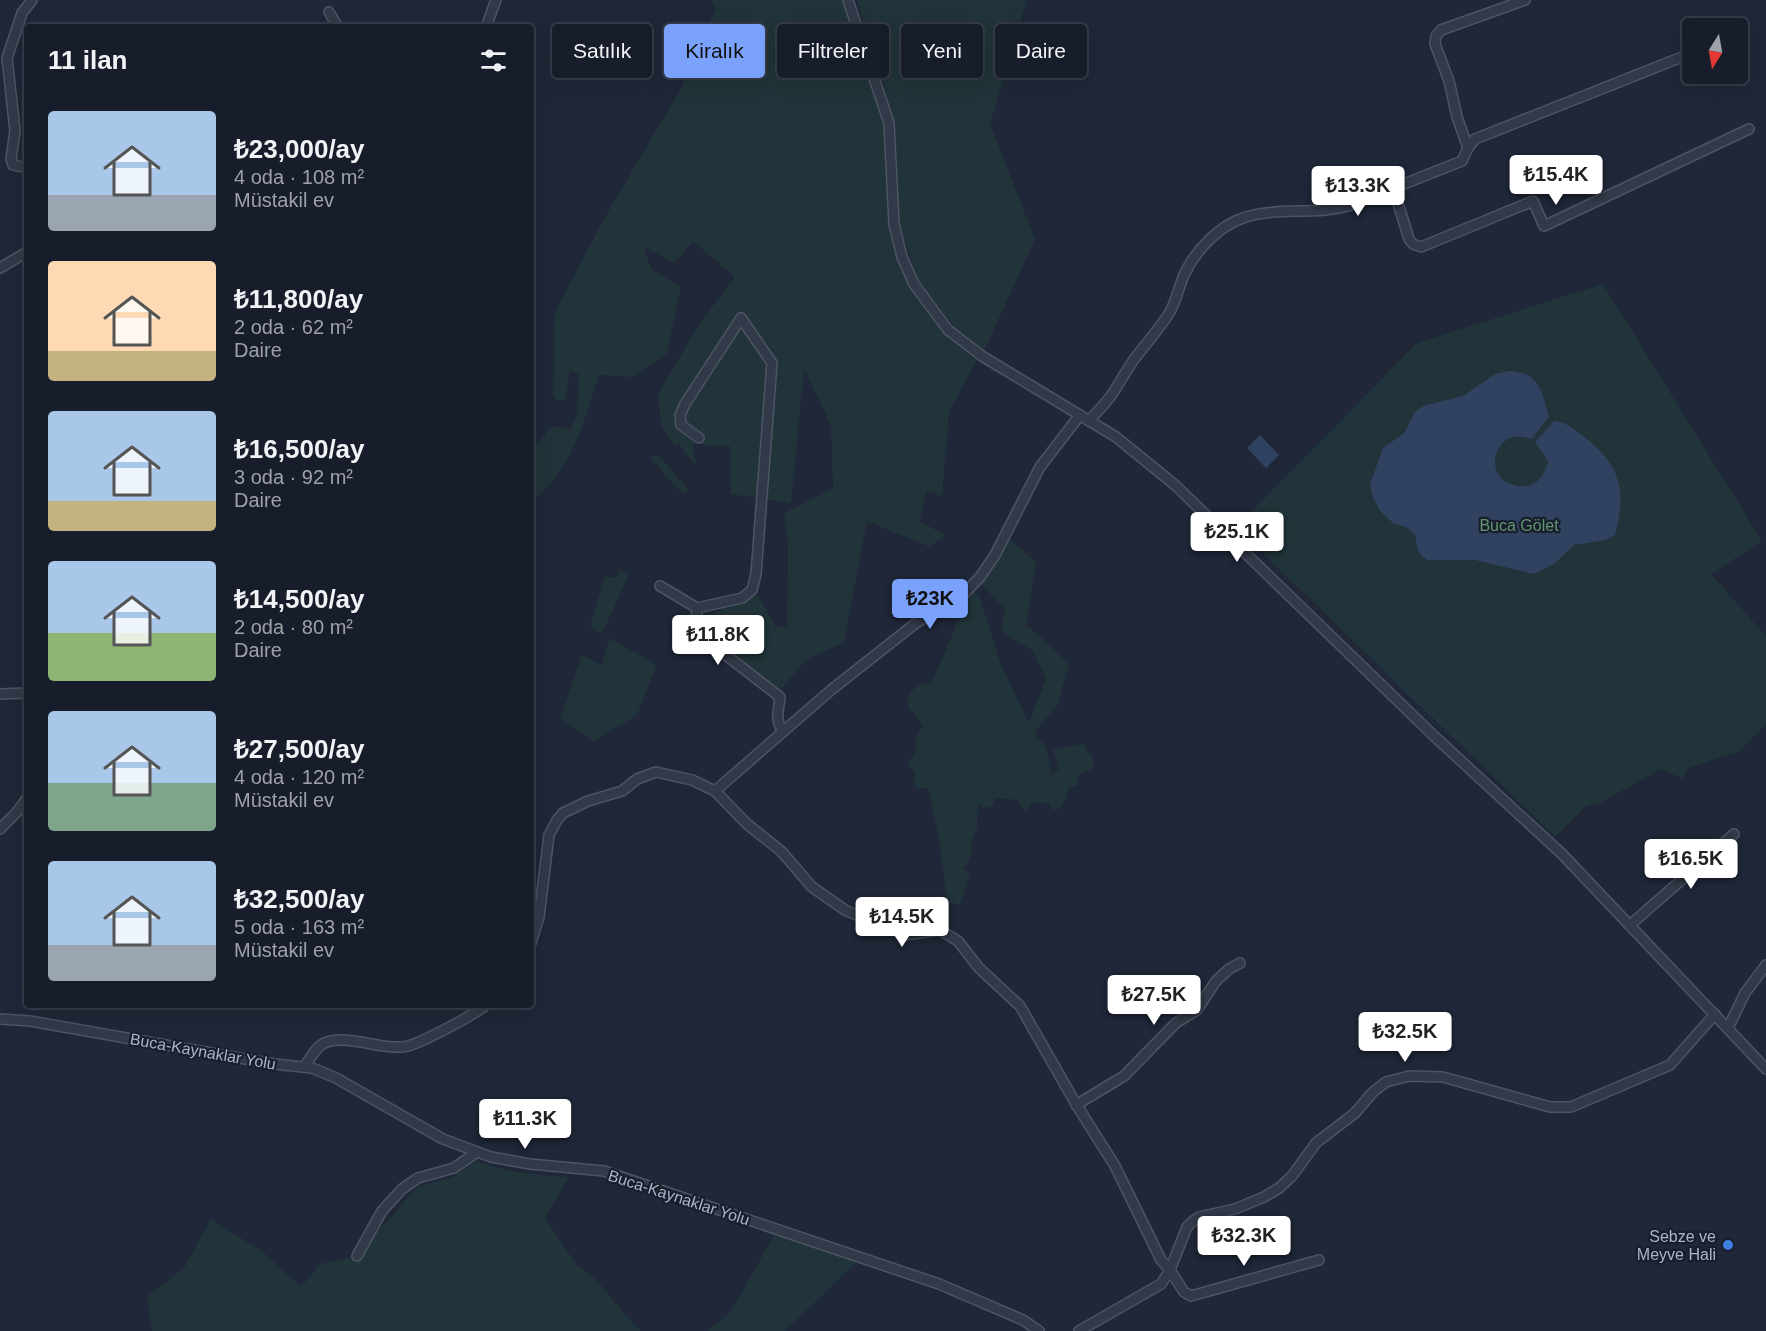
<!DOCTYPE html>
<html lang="tr">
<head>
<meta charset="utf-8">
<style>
  body { margin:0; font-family:Helvetica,sans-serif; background:#202632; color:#f1f3f6; height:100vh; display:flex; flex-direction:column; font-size:22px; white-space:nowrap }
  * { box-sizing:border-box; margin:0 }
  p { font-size:20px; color:#9ea2a8 }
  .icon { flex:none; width:33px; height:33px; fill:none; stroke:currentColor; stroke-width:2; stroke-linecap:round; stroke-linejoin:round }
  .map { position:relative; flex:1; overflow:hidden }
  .drawer { position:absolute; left:24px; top:24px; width:510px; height:984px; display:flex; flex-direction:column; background:#171d2a; border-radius:6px; box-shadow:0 6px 24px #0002,0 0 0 2px #363b47 }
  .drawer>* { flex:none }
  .banner { position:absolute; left:552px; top:24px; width:570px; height:54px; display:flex; gap:12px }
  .needle { width:39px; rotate:191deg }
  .controls { position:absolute; left:1682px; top:18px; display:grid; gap:12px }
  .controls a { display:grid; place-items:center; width:66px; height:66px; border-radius:6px; background:#171d2a; box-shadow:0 6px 24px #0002,0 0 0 2px #363b47; font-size:30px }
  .price { position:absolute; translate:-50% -51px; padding:0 14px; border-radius:6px; background:#fff; color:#222; font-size:20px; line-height:39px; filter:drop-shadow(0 2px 3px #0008) }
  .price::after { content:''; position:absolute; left:50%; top:36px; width:18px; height:14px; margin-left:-9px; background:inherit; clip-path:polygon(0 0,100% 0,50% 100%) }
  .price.on { background:#7aa2fc; color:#111 }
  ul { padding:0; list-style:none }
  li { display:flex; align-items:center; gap:18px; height:150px; padding:0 24px }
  li span { display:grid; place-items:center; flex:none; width:168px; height:120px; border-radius:6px; color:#555 }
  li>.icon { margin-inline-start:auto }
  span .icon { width:72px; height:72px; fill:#fffc; stroke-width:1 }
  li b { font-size:26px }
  h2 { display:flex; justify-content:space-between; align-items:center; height:72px; padding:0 24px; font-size:26px }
  .chip { padding:0 21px; border-radius:6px; background:#171d2a; box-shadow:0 6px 24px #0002,0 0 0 2px #363b47; font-size:21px; line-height:54px }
  .chip.on { background:#7aa2fc; color:#111 }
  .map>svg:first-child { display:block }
  .green { fill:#213439 }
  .water { fill:#314160 }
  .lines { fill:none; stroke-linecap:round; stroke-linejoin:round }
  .minor-casing { stroke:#4d5463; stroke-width:12 }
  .minor { stroke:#323948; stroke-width:9 }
  .shop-dot { fill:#3f7fe0; stroke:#181f2c; stroke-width:2 }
  .labels { text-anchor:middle; stroke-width:4.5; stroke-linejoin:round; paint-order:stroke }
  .park-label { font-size:16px; fill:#639673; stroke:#181f2c }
  .street-label { font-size:16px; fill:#acb4c5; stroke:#181f2c }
  .poi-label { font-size:16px; fill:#acb4c5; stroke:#181f2c; text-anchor:end }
</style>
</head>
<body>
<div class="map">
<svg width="1766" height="1331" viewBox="0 0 1766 1331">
  <rect width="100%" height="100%" fill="#1f2738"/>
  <g class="green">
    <path d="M711 0H842L884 124 889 227 899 263 927 311 950 340 977 360 949 412 942 496 926 491 920 521 945 535 930 547 867 521 844 642 806 660 779 692 707 633 704 617 758 595 775 626 787 628 788 544 784 513 833 488 831 425 804 369 791 503 731 494 730 446C719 446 703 448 694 440L693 453 697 462 695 465 679 444 675 447 661 424 658 394 699 324 735 277 693 241 674 263 643 246 651 269 681 286 667 353 633 377 599 375C584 419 572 474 531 501V482L536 478 531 472 534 458 531 450 552 426 571 430 577 413 579 375 570 369 566 399 557 401 553 395 554 317 558 306 605 217 679 92 716 8Z"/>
    <polygon points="857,0 1027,0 990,124 1035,239 984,351 955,328 918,280 899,223 895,122"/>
    <polygon points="1603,284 1762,541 1711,574 1766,636 1766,724 1739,752 1688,768 1683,779 1661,769 1600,803 1586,806 1555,837 1236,527 1417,343"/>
    <polygon points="653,455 659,456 688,489 684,495 651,459"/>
    <path d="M1010 539 1036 562 1026 626 1038 634 1069 664 1057 706 1034 733 1046 747 1052 776 1059 768 1053 750 1083 744 1093 759V768L1090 771 1086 769 1083 773 1079 774 1077 786 1069 787 1065 801 1059 809 1052 810 1050 803 1032 802 1026 812 1017 800 995 798 993 806 986 808 978 804 977 829 971 841C974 852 970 859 963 868L970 873 960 905 947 902 939 839 928 788 916 789 913 778 916 773 907 764 916 751C914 740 917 735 923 726L908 707 907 698 916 686 932 682 956 626 958 606 973 593 979 595 1001 665 1029 723 1046 679 1033 651 1001 631 1005 609 981 584Z"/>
    <polygon points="619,569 629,574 602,634 590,626 605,576 617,578"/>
    <polygon points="609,638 657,665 637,715 594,741 560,719 582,655 602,665"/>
    <path d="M476 1161C506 1172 538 1175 569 1177L545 1218 576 1264 595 1278 623 1312 641 1331H152L147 1296 184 1268 211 1219 263 1252 301 1287 320 1264 357 1256 417 1187 453 1177Z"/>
    <polygon points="774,1235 858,1261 785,1331 708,1331 732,1310"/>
  </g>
  <g class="water">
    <path d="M1509 371C1540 372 1542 392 1549 417L1531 439C1494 424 1481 478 1514 485 1520 487 1527 487 1533 484 1541 480 1546 470 1548 461L1535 442 1554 421C1566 422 1574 429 1583 436 1621 465 1627 490 1615 535L1606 540 1574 545 1554 564 1534 574 1475 560H1427C1418 553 1416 548 1416 536L1406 527 1393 523 1380 511 1372 495 1370 484 1383 448 1404 433 1415 412 1423 406 1463 396 1495 374Z"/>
    <polygon points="1260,435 1279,455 1266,468 1247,448"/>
  </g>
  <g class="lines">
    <g class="minor-casing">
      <g id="minor">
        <polyline points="848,0 889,123 894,224 902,257 914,284 948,330 982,356 1116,437 1175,485 1434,736 1562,854 1766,1069"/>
        <polyline points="329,12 338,27"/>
        <polyline points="486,27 496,0"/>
        <polyline points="1468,148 1457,117 1449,81 1435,44 1436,36 1441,30 1525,0"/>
        <polyline points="27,168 13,165 11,159 15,131 7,58 22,13 32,0"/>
        <polyline points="1393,187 1409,239 1413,244 1421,247 1533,201 1544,226 1749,129"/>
        <polyline points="0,268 27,252"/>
        <path d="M1089 421C1096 413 1104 405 1110 397 1119 385 1126 370 1135 358 1146 344 1158 330 1168 315 1177 302 1178 287 1185 273 1196 250 1219 226 1243 218 1278 206 1316 216 1351 205L1462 161 1468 148 1475 139 1682 57"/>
        <path d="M660 586 697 608 696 632 780 697C779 708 774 723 784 731"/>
        <polyline points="697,608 742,598 752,590 756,574 772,363 741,318 685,404 680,415 681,425 699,438"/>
        <polyline points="0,694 27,693"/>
        <polyline points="715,791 831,690 916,623 961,597 980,577 995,555 1040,467 1080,415"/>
        <polyline points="0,829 17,812 27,798"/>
        <polyline points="1630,925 1734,834"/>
        <polyline points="531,943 539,917 549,835 557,820 563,813 588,801 622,791 637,779 656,772 692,780 715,791 747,824 781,851 812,887 845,910 905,935 940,930 958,941 979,968 1020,1006 1076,1104 1115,1166 1161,1260 1170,1270 1161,1284 1079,1331"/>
        <polyline points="0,1019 30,1021 274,1064 312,1068 336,1078 443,1139 491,1157 530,1164 604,1171 939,1284 1023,1320 1039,1331"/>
        <polyline points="1728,1028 1745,993 1766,965"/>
        <path d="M304 1067C309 1061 314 1050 321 1045 342 1031 383 1052 408 1046 425 1041 472 1016 486 1005"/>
        <polyline points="1076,1105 1124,1076 1176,1023 1197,1010 1216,981 1229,969 1240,963"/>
        <polyline points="357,1256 382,1211 402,1189 418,1178 454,1168 477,1152"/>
        <polyline points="1319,1260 1191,1296 1184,1292 1170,1270 1187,1227 1193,1221 1199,1217 1235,1209 1264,1197 1279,1188 1292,1176 1316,1143 1355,1113 1373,1092 1386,1082 1409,1076 1443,1077 1550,1107 1571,1107 1670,1065 1715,1014"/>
      </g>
    </g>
    <use href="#minor" class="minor"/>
  </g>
  <circle class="shop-dot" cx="1728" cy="1245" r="6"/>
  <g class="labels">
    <g class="park-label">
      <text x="1519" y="531">Buca Gölet</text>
    </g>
    <g class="street-label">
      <text transform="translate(203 1051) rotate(10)" y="6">Buca-Kaynaklar Yolu</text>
      <text transform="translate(679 1197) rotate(18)" y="6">Buca-Kaynaklar Yolu</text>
    </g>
    <g class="poi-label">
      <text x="1716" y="1242">Sebze ve<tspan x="1716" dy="18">Meyve Hali</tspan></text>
    </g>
  </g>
</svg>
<div class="controls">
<a><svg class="needle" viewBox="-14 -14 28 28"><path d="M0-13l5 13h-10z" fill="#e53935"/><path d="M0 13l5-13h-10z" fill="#9ea2a8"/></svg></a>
</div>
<b class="price" style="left:1556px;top:206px">₺15.4K</b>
<b class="price" style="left:1358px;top:217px">₺13.3K</b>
<b class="price" style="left:1237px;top:563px">₺25.1K</b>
<b class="price on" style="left:930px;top:630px">₺23K</b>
<b class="price" style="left:718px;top:666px">₺11.8K</b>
<b class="price" style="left:1691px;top:890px">₺16.5K</b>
<b class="price" style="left:902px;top:948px">₺14.5K</b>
<b class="price" style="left:1154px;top:1026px">₺27.5K</b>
<b class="price" style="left:1405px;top:1063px">₺32.5K</b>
<b class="price" style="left:525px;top:1150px">₺11.3K</b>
<b class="price" style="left:1244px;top:1267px">₺32.3K</b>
<div class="banner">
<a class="chip">Satılık</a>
<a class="chip on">Kiralık</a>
<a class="chip">Filtreler</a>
<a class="chip">Yeni</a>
<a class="chip">Daire</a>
</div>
<section class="drawer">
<h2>11 ilan<svg class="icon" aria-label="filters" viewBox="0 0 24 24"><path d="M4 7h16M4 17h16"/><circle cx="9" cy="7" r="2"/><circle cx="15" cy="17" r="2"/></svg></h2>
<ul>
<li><span style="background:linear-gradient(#a9c7e8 70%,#9aa5b1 0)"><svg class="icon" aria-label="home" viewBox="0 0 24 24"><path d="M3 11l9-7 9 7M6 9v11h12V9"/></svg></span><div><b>₺23,000/ay</b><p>4 oda · 108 m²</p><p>Müstakil ev</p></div></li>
<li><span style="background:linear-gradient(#ffd9b3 75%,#c2b280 0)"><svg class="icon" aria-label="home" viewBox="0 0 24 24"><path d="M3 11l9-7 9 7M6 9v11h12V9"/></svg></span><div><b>₺11,800/ay</b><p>2 oda · 62 m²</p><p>Daire</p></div></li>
<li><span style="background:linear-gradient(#a9c7e8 75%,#c2b280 0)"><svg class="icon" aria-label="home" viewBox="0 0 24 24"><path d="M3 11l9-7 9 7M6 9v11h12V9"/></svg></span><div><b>₺16,500/ay</b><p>3 oda · 92 m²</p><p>Daire</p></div></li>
<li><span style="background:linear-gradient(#a9c7e8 60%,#8fb573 0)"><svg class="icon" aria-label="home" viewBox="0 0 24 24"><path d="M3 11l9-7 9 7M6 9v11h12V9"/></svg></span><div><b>₺14,500/ay</b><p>2 oda · 80 m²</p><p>Daire</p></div></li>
<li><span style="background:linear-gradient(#a9c7e8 60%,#7fa58c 0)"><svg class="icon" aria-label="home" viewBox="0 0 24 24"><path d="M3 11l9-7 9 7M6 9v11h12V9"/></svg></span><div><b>₺27,500/ay</b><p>4 oda · 120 m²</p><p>Müstakil ev</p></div></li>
<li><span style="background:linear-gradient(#a9c7e8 70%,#9aa5b1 0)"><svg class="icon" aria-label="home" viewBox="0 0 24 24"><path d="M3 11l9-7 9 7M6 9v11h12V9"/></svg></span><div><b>₺32,500/ay</b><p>5 oda · 163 m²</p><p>Müstakil ev</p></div></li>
</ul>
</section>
</div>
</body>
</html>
